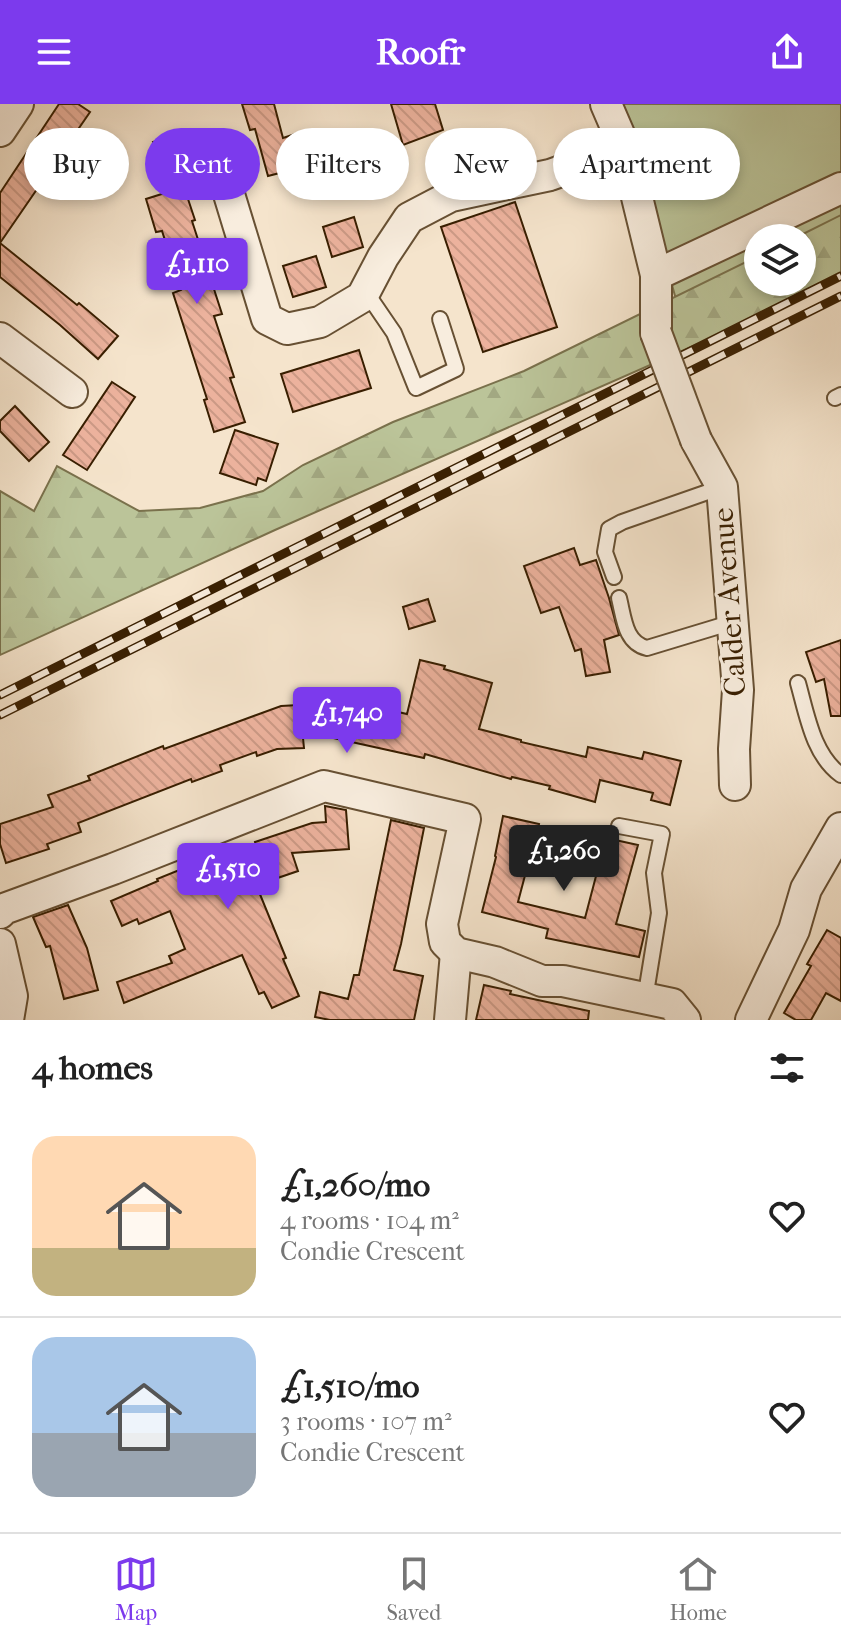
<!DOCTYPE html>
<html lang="en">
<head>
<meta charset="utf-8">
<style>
  body { margin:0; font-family:"IM FELL French Canon",serif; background:#f2f2f2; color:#222; height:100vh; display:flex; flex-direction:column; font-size:30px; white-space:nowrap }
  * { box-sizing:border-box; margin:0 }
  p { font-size:26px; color:#767676 }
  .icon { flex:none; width:44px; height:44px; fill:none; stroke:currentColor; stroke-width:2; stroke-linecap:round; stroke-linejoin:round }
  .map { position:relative; height:916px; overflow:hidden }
  .sheet { display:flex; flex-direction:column; background:#fff; flex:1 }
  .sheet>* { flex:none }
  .top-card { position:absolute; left:24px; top:24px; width:794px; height:72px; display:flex; gap:16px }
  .fabs { position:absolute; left:744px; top:120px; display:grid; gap:16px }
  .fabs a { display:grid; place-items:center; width:72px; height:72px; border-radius:50%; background:#fff; box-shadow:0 4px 12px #0003; font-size:40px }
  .price { position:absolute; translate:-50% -68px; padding:0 18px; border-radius:8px; background:#7c3aed; color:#fff; font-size:26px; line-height:52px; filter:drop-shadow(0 2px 4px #0008) }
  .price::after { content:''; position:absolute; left:50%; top:48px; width:24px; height:18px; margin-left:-12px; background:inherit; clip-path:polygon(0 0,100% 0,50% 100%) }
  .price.on { background:#222; color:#fff }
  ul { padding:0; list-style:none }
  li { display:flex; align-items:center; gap:24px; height:200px; padding:0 32px }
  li+li { border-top:2px solid #e0e0e0 }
  li span { display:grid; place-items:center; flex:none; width:224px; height:160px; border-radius:24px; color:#555 }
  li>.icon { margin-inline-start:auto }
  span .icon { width:96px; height:96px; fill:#fffc; stroke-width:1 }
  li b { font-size:34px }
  h2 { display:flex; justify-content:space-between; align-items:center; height:96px; padding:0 32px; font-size:34px }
  .pill { padding:0 28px; border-radius:36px; background:#fff; box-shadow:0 4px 12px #0003; font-size:28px; line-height:72px }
  .pill.on { background:#7c3aed; color:#fff }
  header { display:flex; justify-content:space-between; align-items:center; height:104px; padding:0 32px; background:#7c3aed; color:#fff; font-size:36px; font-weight:700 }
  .menu { display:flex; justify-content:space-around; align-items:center; height:112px; border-top:2px solid #e0e0e0; background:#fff; font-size:22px; color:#767676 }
  .menu a { display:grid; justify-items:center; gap:4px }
  .menu .on { color:#7c3aed }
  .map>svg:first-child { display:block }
  .green { fill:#bbc499; stroke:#7a714c; stroke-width:2 }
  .forest { fill:url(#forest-firs); stroke:#7a714c; stroke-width:2 }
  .building { fill:url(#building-back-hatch); stroke:#381e00; stroke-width:2 }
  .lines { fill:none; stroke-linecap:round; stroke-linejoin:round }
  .lane-casing { stroke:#675033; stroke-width:18 }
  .street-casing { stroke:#675033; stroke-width:34 }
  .lane { stroke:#f8edde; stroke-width:14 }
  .street { stroke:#f8edde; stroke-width:30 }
  .rail-casing { stroke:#381e00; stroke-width:9 }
  .rail { stroke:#f8edde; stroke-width:6; stroke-dasharray:18; stroke-linecap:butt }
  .street-bridge-casing { stroke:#675033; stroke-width:34; stroke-linecap:butt }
  .street-bridge { stroke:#f8edde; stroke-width:30 }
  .labels { text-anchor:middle; stroke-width:6; stroke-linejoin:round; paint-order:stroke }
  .street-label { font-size:30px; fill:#381e00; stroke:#f8edde }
</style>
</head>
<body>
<header><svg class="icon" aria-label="menu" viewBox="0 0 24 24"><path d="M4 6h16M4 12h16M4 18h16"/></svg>Roofr<svg class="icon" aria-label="share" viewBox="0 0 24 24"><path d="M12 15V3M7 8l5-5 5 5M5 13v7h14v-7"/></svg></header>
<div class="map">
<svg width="841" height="916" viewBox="0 0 841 916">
  <defs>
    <pattern id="forest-firs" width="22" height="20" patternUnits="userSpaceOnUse" patternTransform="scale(2)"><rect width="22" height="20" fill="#bbc499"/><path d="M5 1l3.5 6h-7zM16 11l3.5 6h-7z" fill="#a2a882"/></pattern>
    <pattern id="building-back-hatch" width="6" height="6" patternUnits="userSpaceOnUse" patternTransform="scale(2)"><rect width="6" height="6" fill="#ecb29d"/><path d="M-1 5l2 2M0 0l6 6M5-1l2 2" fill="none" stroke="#cb9985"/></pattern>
  </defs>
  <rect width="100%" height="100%" fill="#f5e4cc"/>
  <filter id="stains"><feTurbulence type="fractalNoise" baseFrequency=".0025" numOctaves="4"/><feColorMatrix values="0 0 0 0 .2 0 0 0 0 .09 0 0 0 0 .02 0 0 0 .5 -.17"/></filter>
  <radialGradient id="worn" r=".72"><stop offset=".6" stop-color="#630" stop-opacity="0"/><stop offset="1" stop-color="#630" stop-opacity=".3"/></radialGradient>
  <polygon class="green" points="621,0 841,0 841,124 802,134 758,134 758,165 679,206"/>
  <polygon class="forest" points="841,111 841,168 707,236 275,426 0,551 0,387 34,407 57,362 139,407 200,404 263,387 303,361 393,318 524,267 758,152 758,178 802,178 802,134 795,134"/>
  <g class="building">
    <polygon points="59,0 78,0 90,8 0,139 77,201 79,199 118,232 98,255 60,221 0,173 0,89"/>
    <polygon points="242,0 274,0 283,34 298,29 307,62 268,72 255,25 250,26"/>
    <polygon points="391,0 435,0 443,26 403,41"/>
    <polygon points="180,31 191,67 164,75 153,38"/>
    <polygon points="382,52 391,84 360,93 351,61"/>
    <polygon points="184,83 195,116 192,117 222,210 214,212 234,273 230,274 245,318 214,328 204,296 207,295 173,189 181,186 162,127 156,128 146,95"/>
    <polygon points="515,98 557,223 483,248 441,123"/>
    <polygon points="354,113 363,143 332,153 323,123"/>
    <polygon points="316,152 326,183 293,193 283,162"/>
    <polygon points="359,246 371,284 293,308 281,270"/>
    <polygon points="112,278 135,293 87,366 63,351"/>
    <polygon points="15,302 49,338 29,357 0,327 0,317"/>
    <polygon points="235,326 278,340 266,377 258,374 256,381 220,369"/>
    <polygon points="574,444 580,461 596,456 609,494 619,531 604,536 610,568 586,572 581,545 575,547 559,503 541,509 524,462"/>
    <polygon points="428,495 435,517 409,525 403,503"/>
    <polygon points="841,536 841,612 831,612 824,575 816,578 806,548"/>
    <polygon points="420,556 445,562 444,565 492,579 479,625 521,636 521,638 586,653 588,643 642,655 644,648 681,657 670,701 651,696 653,689 600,676 595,698 549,685 550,682 512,673 511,675 425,650 424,654 329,633 303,634 304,644 277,645 257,652 256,648 220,661 222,667 192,678 191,675 78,719 81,728 47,740 49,745 6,759 0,740 0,720 53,703 48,691 90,676 88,672 163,642 164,645 281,602 354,598 407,610"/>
    <polygon points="325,702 346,706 349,745 292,749 298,767 257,781 257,783 286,854 283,855 299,892 272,904 264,888 259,890 242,851 124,899 117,878 172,859 169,852 185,845 170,807 139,820 137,815 122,822 111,797 158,777 157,775 199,758 202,766 257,746 255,738 312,719 326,718"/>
    <polygon points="503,712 539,720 530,760 528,760 518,798 585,814 606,734 638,741 616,820 645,827 639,853 546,834 548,825 482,808 496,753 495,752"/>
    <polygon points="391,716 424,724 401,840 394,866 423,872 414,916 330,916 315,913 320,888 348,895 354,871 359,871"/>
    <polygon points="68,801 87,844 98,886 64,895 50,842 46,843 33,813"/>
    <polygon points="827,826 841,834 841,897 826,889 811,916 796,916 784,909 811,862 807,860"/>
    <polygon points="484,881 511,887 510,890 589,907 588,916 476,916"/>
  </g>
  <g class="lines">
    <g class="lane-casing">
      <g id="lane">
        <polyline points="366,188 394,229 416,284 456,265 440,215"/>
        <polyline points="835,294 841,291"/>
        <polyline points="614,473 605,448 609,425 622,418 722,383"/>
        <path d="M619 494C624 514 625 539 647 544L733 518"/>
        <path d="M798 579C807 611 813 651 841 671"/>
        <polyline points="619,722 662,730 654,769 659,809 645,895"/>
      </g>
    </g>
    <g class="street-casing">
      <g id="street">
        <polyline points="606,0 625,44 656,171 656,229"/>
        <polyline points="0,27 18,0"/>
        <polyline points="221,64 267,215 287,225 320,218 362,193 383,153 409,114 451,92 550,71 625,44"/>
        <polyline points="656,171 841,84"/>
        <polyline points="0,234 72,288"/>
        <polyline points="696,336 722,383 738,586 734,645 735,681"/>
        <polyline points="0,809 1,806 113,765 324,682 465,715 442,820 445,838 456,849 495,858 542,877 563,877 672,900 685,916"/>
        <polyline points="0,840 12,892 8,916"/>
        <polyline points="450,916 456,849"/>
        <polyline points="751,916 794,826 806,785 841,724"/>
      </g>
    </g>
    <use href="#lane" class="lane"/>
    <use href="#street" class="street"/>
    <g class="rail-casing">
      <g id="rail">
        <polyline points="0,591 841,172"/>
        <polyline points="0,611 841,192"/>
      </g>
    </g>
    <use href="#rail" class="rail"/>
    <g class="street-bridge-casing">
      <polyline id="street-bridge" points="656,229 696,336"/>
    </g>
    <use href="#street-bridge" class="street-bridge"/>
  </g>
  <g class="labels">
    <g class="street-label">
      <text transform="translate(729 498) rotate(-94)" y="10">Calder Avenue</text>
    </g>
  </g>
  <rect width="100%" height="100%" filter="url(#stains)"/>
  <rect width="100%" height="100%" fill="url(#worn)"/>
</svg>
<div class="fabs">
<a><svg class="icon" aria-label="layers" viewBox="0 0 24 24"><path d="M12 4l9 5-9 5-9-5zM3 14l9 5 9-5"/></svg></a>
</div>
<b class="price" style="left:197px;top:202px">£1,110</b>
<b class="price" style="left:347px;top:651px">£1,740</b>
<b class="price on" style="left:564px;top:789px">£1,260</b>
<b class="price" style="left:228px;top:807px">£1,510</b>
<div class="top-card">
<a class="pill">Buy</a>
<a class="pill on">Rent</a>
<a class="pill">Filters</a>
<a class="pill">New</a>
<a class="pill">Apartment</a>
</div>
</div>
<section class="sheet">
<h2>4 homes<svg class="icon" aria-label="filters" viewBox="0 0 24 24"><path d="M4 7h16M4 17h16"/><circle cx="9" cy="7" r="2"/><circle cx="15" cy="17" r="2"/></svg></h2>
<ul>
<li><span style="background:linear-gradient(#ffd9b3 70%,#c2b280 0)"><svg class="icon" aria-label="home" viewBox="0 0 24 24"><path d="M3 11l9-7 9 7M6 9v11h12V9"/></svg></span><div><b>£1,260/mo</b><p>4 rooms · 104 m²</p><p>Condie Crescent</p></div><svg class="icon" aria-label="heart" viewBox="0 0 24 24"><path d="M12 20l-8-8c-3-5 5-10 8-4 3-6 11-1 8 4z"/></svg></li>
<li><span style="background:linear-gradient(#a9c7e8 60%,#9aa5b1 0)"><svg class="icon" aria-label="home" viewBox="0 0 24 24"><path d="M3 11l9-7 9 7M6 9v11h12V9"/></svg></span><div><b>£1,510/mo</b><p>3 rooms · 107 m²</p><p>Condie Crescent</p></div><svg class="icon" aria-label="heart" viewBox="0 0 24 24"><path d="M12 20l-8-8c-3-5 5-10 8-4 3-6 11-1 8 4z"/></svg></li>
</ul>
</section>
<nav class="menu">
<a class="on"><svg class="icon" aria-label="map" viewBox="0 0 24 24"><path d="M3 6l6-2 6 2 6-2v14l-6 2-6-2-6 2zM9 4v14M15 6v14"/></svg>Map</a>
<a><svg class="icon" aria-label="saved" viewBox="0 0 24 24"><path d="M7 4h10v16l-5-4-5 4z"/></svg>Saved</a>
<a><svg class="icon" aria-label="home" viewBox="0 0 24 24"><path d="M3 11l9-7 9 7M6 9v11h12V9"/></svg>Home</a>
</nav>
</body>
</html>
